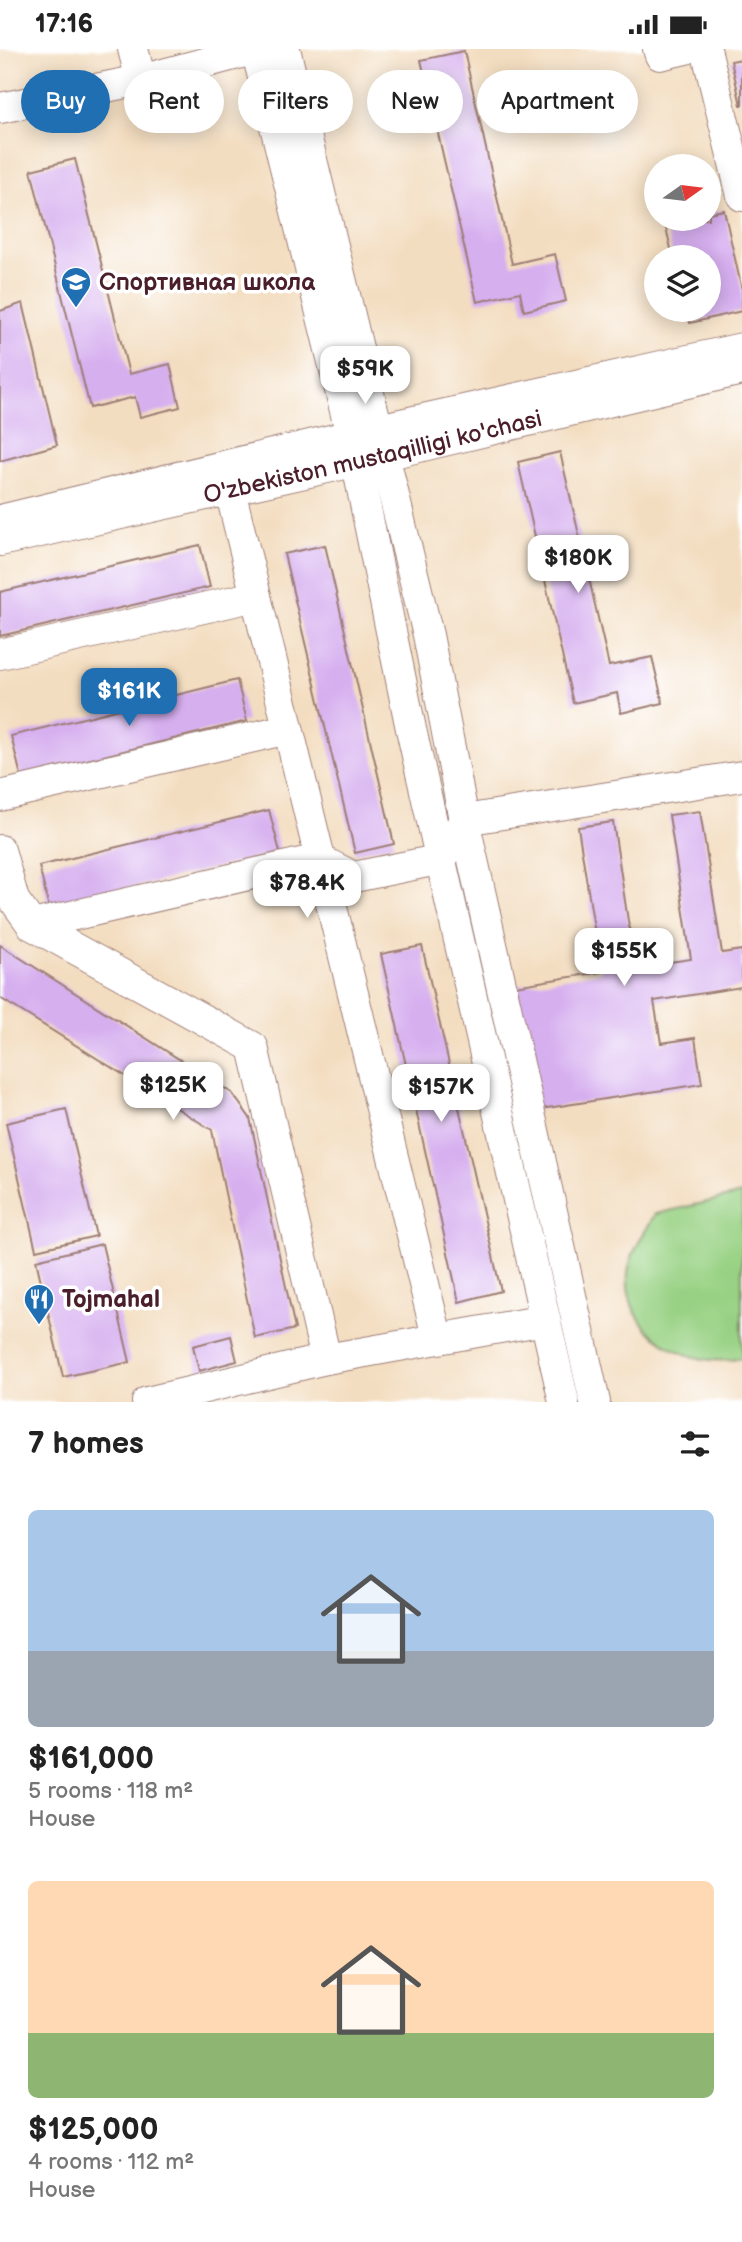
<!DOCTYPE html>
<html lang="en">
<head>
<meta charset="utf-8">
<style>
  body { margin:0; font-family:"Balsamiq Sans",sans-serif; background:#f2f2f2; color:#222; height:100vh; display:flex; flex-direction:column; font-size:26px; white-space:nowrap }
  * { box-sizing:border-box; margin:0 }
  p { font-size:23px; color:#767676 }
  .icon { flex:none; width:38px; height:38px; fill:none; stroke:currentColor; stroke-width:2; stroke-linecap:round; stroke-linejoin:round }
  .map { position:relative; height:1353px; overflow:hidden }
  .drawer { display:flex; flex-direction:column; background:#fff; flex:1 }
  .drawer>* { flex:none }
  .top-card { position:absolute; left:21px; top:21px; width:700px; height:63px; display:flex; gap:14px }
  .needle { width:46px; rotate:76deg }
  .tools { position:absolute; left:644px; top:105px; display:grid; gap:14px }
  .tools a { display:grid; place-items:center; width:77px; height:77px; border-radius:50%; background:#fff; box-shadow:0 4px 18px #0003; font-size:35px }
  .price { position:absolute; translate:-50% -60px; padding:0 16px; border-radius:14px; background:#fff; color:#222; font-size:23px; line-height:46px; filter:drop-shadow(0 2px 4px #0008) }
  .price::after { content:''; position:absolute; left:50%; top:42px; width:21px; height:16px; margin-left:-10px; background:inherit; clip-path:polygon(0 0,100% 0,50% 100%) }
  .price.active { background:#1f6fb2; color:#fff }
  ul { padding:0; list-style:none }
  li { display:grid; align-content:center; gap:14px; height:371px; padding:0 28px }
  li span { display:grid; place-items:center; height:217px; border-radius:10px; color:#555 }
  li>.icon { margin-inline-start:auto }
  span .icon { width:126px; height:126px; fill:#fffc; stroke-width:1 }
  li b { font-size:30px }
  h2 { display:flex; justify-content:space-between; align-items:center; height:84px; padding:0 28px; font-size:30px }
  .pill { padding:0 24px; border-radius:32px; background:#fff; box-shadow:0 4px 18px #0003; font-size:24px; line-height:63px }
  .pill.active { background:#1f6fb2; color:#fff }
  .status { display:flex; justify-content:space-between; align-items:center; height:49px; padding:0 35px; background:#fff; direction:ltr }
  .status svg { height:19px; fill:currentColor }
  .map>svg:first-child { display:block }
  .green { fill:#98d183; stroke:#717857; stroke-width:2 }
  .building { fill:#d6afef }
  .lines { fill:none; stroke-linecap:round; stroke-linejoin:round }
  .minor-casing { stroke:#9e7e76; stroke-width:32 }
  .minor { stroke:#fff; stroke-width:30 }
  .labels { text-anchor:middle; stroke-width:7; stroke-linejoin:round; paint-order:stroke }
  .poi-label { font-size:24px; font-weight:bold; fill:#4a1f2b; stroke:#fff; text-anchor:start }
  .street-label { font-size:24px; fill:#4a1f2b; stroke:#fff }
</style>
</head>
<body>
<div class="status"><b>17:16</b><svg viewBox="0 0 49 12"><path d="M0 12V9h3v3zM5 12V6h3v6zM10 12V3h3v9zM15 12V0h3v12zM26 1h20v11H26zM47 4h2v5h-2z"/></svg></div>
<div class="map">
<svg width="742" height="1353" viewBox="0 0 742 1353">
  <rect width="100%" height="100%" fill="#fff"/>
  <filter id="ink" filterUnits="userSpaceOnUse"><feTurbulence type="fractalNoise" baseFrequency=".0143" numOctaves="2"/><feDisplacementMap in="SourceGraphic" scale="14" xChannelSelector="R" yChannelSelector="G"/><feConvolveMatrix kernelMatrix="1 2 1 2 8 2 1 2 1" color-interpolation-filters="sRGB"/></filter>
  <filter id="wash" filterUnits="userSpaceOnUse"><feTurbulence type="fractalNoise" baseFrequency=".00686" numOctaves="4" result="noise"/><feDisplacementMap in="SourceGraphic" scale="28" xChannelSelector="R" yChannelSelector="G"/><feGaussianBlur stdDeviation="1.57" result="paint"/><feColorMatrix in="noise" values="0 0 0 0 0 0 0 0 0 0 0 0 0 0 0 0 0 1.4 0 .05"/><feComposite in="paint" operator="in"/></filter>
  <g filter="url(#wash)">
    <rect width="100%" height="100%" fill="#f3ddc0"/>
    <path class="green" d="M742 1145V1309C689 1322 622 1283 628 1224 630 1204 646 1182 655 1165Z"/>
    <g id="blocks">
      <g class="building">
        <polygon points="464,2 512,215 555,205 566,252 524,262 520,243 477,253 421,11"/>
        <polygon points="742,10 742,56 741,56 731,12"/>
        <polygon points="75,110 129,325 170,315 180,358 140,368 135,348 90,359 31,121"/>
        <polygon points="724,161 742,241 742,262 690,274 687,261 709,261 709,208 673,208 665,175 687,170 709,170 709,164"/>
        <polygon points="23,254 57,396 0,412 0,262"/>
        <polygon points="560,403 609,617 652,608 663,654 621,664 617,644 573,654 518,413"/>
        <polygon points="200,496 210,538 0,587 0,543"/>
        <polygon points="325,496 394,795 355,804 284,505"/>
        <polygon points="237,631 247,672 21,727 11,687"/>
        <polygon points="269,761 280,803 49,859 39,817"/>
        <polygon points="700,762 722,904 742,901 742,938 654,952 661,994 695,989 702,1035 534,1061 515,937 601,923 578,778 613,773 635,918 691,910 669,766"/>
        <polygon points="0,896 232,1044 250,1069 295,1280 255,1289 212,1081 0,949"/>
        <polygon points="422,897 501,1242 459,1253 381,905"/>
        <polygon points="66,1060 96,1187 36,1201 6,1074"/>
        <polygon points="102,1195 130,1313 63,1328 36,1211"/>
        <polygon points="231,1287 237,1312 199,1322 193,1297"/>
      </g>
    </g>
  </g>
  <g filter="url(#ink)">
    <use href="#blocks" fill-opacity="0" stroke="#9e7e76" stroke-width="2"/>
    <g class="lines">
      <g class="minor-casing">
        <g id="minor">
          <polyline points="133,0 141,31"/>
          <polyline points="256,0 351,386 411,680 564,1353"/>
          <polyline points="285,0 428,586 464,771 595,1353"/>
          <polyline points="658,0 660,6 686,0"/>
          <polyline points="706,0 742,147"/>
          <polyline points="0,59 141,31 256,0"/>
          <polyline points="230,441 437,1288"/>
          <polyline points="0,471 351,386 742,299"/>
          <path id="s1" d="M0 492 385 406 742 321"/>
          <polyline points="0,605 256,547"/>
          <polyline points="0,747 288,680"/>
          <polyline points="0,801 14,851 32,876 253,998 326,1310"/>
          <polyline points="32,876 318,810 354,828 442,810 464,771 742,727"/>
          <polyline points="147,1353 326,1310 545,1271"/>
        </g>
      </g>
      <use href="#minor" class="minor"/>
    </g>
  </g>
  <defs>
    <g id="school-pin" transform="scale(1.575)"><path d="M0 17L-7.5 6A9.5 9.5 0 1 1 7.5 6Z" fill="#1f6fb2" stroke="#fff"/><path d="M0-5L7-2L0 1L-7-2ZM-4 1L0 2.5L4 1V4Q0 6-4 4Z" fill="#fff"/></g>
    <g id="restaurant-pin" transform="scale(1.575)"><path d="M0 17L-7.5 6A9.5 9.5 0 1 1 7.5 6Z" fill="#1f6fb2" stroke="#fff"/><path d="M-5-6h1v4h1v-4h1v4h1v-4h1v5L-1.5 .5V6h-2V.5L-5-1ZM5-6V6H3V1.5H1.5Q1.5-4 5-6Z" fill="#fff"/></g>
  </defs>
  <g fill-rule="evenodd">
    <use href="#school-pin" x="76" y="233"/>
    <use href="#restaurant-pin" x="39" y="1250"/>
  </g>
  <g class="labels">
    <g class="poi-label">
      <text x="99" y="241">Спортивная школа</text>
      <text x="62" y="1258">Tojmahal</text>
    </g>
    <g class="street-label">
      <text dy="8" stroke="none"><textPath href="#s1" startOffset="382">O'zbekiston mustaqilligi ko'chasi</textPath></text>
    </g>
  </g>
</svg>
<div class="tools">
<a><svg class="needle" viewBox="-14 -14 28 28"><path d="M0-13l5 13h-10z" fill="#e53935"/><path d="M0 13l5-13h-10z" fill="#767676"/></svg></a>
<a><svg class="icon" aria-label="layers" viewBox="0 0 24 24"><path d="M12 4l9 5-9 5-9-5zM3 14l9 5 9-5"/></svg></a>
</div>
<b class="price" style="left:365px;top:357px">$59K</b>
<b class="price" style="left:578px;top:546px">$180K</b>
<b class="price active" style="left:129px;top:679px">$161K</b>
<b class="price" style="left:307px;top:871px">$78.4K</b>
<b class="price" style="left:624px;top:939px">$155K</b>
<b class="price" style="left:173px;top:1073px">$125K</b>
<b class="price" style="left:441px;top:1075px">$157K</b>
<div class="top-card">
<a class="pill active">Buy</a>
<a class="pill">Rent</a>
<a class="pill">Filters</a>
<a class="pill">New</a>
<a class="pill">Apartment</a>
</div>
</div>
<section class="drawer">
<h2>7 homes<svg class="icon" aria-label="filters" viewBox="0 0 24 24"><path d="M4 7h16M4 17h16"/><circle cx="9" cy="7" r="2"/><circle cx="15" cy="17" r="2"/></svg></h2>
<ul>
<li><span style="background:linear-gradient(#a9c7e8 65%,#9aa5b1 0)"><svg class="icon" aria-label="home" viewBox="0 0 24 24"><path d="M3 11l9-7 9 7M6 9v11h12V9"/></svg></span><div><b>$161,000</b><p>5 rooms · 118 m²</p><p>House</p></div></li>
<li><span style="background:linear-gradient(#ffd9b3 70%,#8fb573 0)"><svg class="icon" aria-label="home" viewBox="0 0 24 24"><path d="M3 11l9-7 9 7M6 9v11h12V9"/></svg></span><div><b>$125,000</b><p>4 rooms · 112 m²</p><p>House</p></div></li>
</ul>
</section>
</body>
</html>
